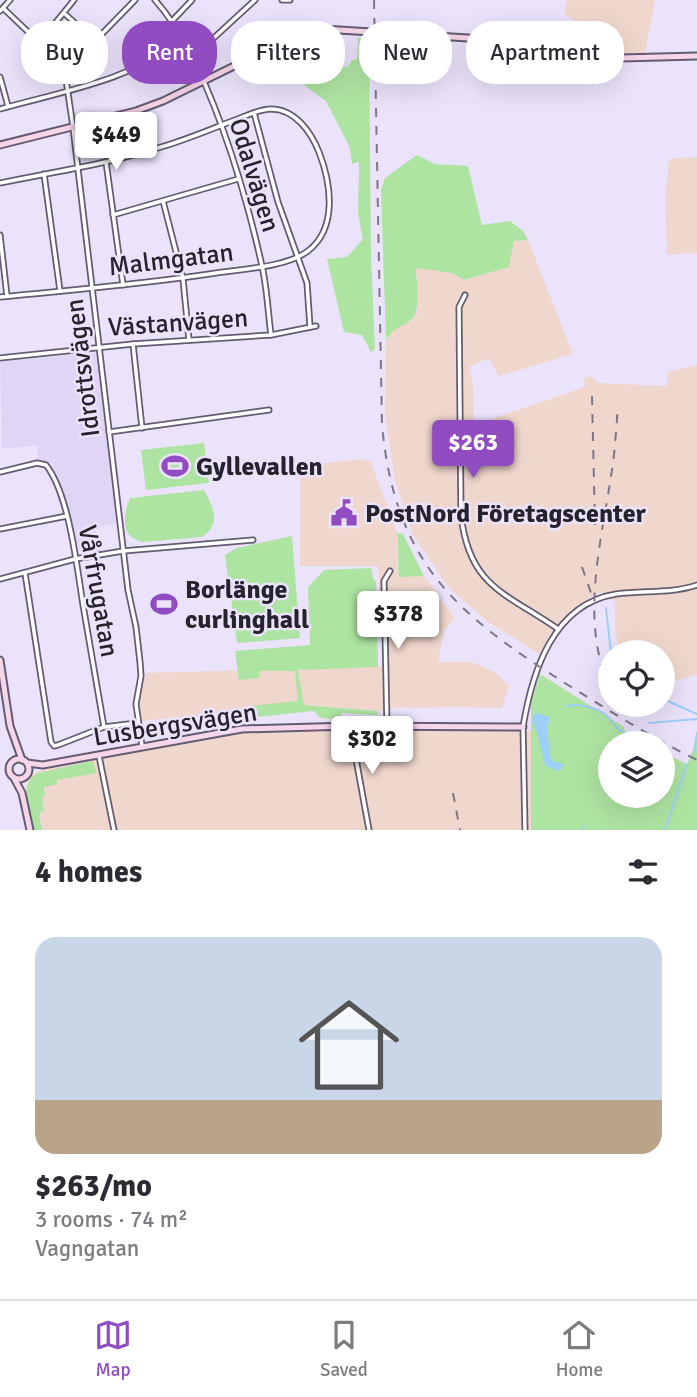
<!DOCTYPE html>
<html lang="en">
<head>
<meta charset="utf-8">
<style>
  body { margin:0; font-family:Signika,sans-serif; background:#f7f7f7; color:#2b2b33; height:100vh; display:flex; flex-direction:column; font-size:26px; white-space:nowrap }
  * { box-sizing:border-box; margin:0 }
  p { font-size:23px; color:#7c7c81 }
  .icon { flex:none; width:38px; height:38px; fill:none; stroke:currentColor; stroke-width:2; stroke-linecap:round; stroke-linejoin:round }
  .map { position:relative; height:830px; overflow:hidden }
  .details { display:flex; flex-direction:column; background:#fff; flex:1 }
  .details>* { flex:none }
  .top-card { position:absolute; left:21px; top:21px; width:656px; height:63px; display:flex; gap:14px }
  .controls { position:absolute; left:598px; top:640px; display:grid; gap:14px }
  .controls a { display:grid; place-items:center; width:77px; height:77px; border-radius:50%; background:#fff; box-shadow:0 7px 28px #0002; font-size:35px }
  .price { position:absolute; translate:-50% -60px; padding:0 16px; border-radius:7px; background:#fff; color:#222; font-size:23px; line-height:46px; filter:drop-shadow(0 2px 4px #0008) }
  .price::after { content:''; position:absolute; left:50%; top:42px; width:21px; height:16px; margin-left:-10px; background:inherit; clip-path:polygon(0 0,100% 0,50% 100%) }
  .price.selected { background:#904cc0; color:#fff }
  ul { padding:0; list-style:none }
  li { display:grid; align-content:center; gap:14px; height:371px; padding:0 35px }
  li span { display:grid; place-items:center; height:217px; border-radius:21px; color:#555 }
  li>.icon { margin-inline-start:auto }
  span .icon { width:126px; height:126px; fill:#fffc; stroke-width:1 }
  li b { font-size:30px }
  h2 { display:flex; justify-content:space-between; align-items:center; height:84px; padding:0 35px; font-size:30px }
  .tag { padding:0 24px; border-radius:28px; background:#fff; box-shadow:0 7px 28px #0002; font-size:24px; line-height:63px }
  .tag.selected { background:#904cc0; color:#fff }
  .dock { display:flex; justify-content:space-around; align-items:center; height:98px; border-top:2px solid #e1e1e2; background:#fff; font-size:19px; color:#7c7c81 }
  .dock a { display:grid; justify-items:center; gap:4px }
  .dock .selected { color:#904cc0 }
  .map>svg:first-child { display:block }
  .built { fill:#e1d5f6 }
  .industrial { fill:#f0d7ce }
  .green { fill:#aee4a2 }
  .water { fill:#9ecff9 }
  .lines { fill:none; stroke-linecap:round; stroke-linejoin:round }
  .stream { stroke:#9ecff9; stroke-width:2 }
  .street-casing { stroke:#645c72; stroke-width:7 }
  .secondary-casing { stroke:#645c72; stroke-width:9 }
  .street { stroke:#fff; stroke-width:3.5 }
  .secondary { stroke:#f8d6e9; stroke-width:5 }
  .rail { stroke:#7c7686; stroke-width:2; stroke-dasharray:9 9; stroke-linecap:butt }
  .labels { text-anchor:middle; stroke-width:5; stroke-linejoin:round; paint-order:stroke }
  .street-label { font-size:26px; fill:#27232c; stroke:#ebe2fb }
  .poi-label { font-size:26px; font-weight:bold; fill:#27232c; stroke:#ebe2fb; text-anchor:start }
</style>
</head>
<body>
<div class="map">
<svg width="697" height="830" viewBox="0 0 697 830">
  <rect width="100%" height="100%" fill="#ebe2fb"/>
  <polygon class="built" points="95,353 97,355 118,520 114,524 95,528 100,551 83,555 79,550 53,464 38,461 37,445 2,449 0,362"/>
  <g class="industrial">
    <polygon points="567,0 655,0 645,53 606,55 576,52 578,22 564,14"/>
    <polygon points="697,157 697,253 667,255 665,198 669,159"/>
    <polygon points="528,240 573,354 499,376 488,358 469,367 473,384 474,425 585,387 584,379 591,376 597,383 667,386 668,372 697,365 697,675 663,684 663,653 620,653 615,629 615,602 602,592 595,594 569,613 553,632 540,655 487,621 449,588 414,537 395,481 385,414 386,341 394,328 411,321 417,313 416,268 452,273 464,280 509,267 514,241"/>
    <polygon points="363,459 371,462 397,533 400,549 397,564 399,576 424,576 455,618 444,631 438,662 471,662 495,672 509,686 502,708 460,707 395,708 383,711 304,705 141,721 138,701 146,673 383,666 378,566 300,566 300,466"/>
    <polygon points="355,730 533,731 531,830 33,830 25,787 29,777 38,771 214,737 247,733"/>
  </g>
  <g class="green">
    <polygon points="364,37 369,43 371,256 375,349 371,352 362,335 344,332 327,259 347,257 363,239 358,214 359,162 352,164 350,148 326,101 293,77 245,78 245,68 313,38 316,64 348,67 352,60 357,59 358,38"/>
    <path d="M417 155 435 164 468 166 482 225 510 221 523 231 528 240 514 241 509 267 464 280 452 273 416 268C416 280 421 312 412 319 401 330 397 323 386 340L381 190 385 178Z"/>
    <polygon points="204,443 209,483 146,490 141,450"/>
    <path d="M204 490C213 507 222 524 202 537L143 542C120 538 123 515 130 498Z"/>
    <path d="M397 533 403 534 424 576 399 577C397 562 400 548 397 533Z"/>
    <polygon points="292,536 300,638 237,643 225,555 237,548"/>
    <polygon points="371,568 373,578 376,582 378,667 298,670 304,705 378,711 378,715 342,713 336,719 320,718 314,711 248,718 248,706 298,701 295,671 260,671 259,678 239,680 235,651 310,645 308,587 324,570"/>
    <polygon points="540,674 624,727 625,733 650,744 611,744 611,796 663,796 663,751 687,765 697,739 697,830 531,830 531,702"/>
    <path d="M88 762H93L97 773 57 780V784L44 787 45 795 42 797 44 811 39 813 42 830H34C30 811 17 784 38 773Z"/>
  </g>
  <polygon class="water" points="537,713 550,717 547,729 551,760 563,764 562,769 557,771 545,765 536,729 532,721 534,714"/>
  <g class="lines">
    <g class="stream">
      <polyline points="606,608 611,653"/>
      <polyline points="663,699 697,714"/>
      <path d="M567 706C579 704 595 707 605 714 616 722 613 730 630 736"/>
      <polyline points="649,723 697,719"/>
      <polyline points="623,744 630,736 636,739 641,735"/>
      <polyline points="694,752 697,733"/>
      <polyline points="619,800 622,796"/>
      <polyline points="581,830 584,826"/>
      <polyline points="665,830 687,764"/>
    </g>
    <g class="street-casing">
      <g id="street">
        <path d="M155 0C207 58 245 189 262 266 267 288 268 312 271 335"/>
        <polyline points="282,0 290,0"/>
        <polyline points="4,9 64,66 73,127 128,590 136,627 140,662 141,676 136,704 142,746"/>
        <polyline points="0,11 10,0"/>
        <polyline points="65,14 95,41 135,0"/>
        <polyline points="172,21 192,0"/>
        <polyline points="39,43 74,0"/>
        <polyline points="192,58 255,0"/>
        <polyline points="0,77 8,106"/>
        <path d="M0 109C64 91 129 81 183 40"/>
        <polyline points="254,113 278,202 307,283 310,327"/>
        <polyline points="106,162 123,285"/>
        <polyline points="44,174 60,291"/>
        <path d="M0 183C54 172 108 164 161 147 186 140 211 129 235 120 246 116 259 109 271 109 295 109 311 132 319 152 331 183 338 228 308 251 287 267 243 269 216 273 145 284 72 290 0 297"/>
        <polyline points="163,201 183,279 189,340"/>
        <polyline points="113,215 238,179"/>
        <polyline points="0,235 7,296"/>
        <path d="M465 295 459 307 461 515C469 587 506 593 558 629"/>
        <polyline points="133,344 142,428"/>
        <polyline points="0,358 133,344 271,335 316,326"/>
        <polyline points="109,432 269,410"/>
        <path d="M0 472 37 463 46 465C69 494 77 567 83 605 90 645 97 686 104 727"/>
        <polyline points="0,529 67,516"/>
        <polyline points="25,573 51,742 54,746 58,745 104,727 137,723"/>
        <polyline points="0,579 75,559 123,551 253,540"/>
        <polyline points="350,726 369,830"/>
        <polyline points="387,726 384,581 390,571"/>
        <polyline points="99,756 114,830"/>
        <path d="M525 830 523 727C532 672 553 604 616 594 644 590 671 594 697 585"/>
      </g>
    </g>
    <g class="secondary-casing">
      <g id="secondary">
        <polyline points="0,145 136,111 163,101 287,40 323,29 484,39 579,55 621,58 697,56"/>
        <polyline points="0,660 10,726 22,760"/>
        <circle cx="19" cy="769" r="10"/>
        <polyline points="27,763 43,765 242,729 350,726 523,727"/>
        <polyline points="14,778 22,793 30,830"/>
      </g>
    </g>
    <use href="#street" class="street"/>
    <use href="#secondary" class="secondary"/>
    <g class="rail">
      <path d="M374 0 382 425C395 564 457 615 568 685 610 711 652 738 697 760"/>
      <polyline points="592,396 595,525"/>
      <polyline points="582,567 591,593"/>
      <path d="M611 689C579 625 601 543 611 476 615 453 616 430 618 406"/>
      <polyline points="453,793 460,830"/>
    </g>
  </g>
  <defs>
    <g id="stadium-bare" transform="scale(2.1)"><path d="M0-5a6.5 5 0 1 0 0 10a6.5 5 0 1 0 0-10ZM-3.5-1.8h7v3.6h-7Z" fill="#904cc0" stroke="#ebe2fb" stroke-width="2.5" paint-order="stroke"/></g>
    <g id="civic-bare" transform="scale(2.1)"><path d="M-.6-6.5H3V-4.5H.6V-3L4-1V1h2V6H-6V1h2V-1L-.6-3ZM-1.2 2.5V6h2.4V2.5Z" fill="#904cc0" stroke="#ebe2fb" stroke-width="2.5" paint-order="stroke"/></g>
  </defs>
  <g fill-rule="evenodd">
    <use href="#stadium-bare" x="175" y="466"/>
    <use href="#civic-bare" x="344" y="513"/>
    <use href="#stadium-bare" x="164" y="604"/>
  </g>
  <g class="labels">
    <g class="street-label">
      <text transform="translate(255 175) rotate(73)" y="9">Odalvägen</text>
      <text transform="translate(171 259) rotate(-7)" y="9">Malmgatan</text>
      <text transform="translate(178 322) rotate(-4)" y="9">Västanvägen</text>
      <text transform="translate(82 368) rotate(-97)" y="9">Idrottsvägen</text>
      <text transform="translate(99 591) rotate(80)" y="9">Vårfrugatan</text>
      <text transform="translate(175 724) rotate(-9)" y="9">Lusbergsvägen</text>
    </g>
    <g class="poi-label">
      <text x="196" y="475">Gyllevallen</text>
      <text x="365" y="522">PostNord Företagscenter</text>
      <text x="185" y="598">Borlänge<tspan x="185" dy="30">curlinghall</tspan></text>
    </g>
  </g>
</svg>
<div class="controls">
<a><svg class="icon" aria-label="locate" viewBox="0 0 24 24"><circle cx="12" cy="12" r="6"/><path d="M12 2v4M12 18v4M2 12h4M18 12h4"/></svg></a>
<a><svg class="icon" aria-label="layers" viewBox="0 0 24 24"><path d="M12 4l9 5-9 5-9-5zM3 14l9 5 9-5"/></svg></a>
</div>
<b class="price" style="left:116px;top:172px">$449</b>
<b class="price selected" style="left:473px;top:480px">$263</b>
<b class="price" style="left:398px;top:651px">$378</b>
<b class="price" style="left:372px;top:776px">$302</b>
<div class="top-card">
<a class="tag">Buy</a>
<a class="tag selected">Rent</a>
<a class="tag">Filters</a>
<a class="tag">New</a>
<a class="tag">Apartment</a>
</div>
</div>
<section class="details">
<h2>4 homes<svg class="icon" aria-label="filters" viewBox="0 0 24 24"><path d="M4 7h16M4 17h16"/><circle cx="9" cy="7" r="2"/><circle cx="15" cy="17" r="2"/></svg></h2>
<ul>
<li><span style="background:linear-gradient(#c9d6e8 75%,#b9a48a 0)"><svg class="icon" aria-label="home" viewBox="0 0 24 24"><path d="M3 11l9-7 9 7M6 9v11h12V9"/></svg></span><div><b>$263/mo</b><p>3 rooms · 74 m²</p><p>Vagngatan</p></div></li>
</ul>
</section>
<nav class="dock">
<a class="selected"><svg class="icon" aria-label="map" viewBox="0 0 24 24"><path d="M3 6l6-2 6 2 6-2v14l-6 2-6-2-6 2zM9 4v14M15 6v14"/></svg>Map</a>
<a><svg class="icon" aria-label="saved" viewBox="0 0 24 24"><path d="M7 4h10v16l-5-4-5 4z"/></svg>Saved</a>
<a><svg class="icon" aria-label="home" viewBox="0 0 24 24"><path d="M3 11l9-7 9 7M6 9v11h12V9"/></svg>Home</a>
</nav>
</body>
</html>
